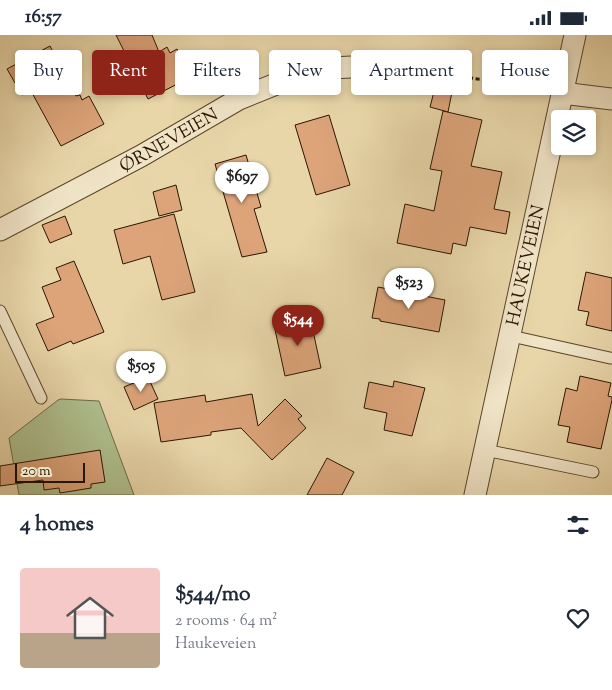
<!DOCTYPE html>
<html lang="en">
<head>
<meta charset="utf-8">
<style>
  body { margin:0; font-family:"Sorts Mill Goudy",serif; background:#f6f6f7; color:#1f2937; height:100vh; display:flex; flex-direction:column; font-size:19px; white-space:nowrap }
  * { box-sizing:border-box; margin:0 }
  p { font-size:16px; color:#747a83 }
  .icon { flex:none; width:28px; height:28px; fill:none; stroke:currentColor; stroke-width:2; stroke-linecap:round; stroke-linejoin:round }
  .map { position:relative; height:460px; overflow:hidden }
  .drawer { display:flex; flex-direction:column; background:#fff; flex:1 }
  .drawer>* { flex:none }
  .hud { position:absolute; left:15px; top:15px; width:582px; height:45px; display:flex; gap:10px }
  .buttons { position:absolute; left:551px; top:75px; display:grid; gap:10px }
  .buttons a { display:grid; place-items:center; width:45px; height:45px; border-radius:5px; background:#fff; box-shadow:0 2px 8px #0003; font-size:25px }
  .scale { position:absolute; left:15px; bottom:12px; width:70px; box-sizing:border-box; padding-left:5px; border:2px solid #2a1600; border-top:0; font-size:14px; line-height:18px; white-space:nowrap; color:#2a1600; -webkit-text-stroke:4px #f0e4c7; paint-order:stroke }
  .price { position:absolute; translate:-50% -42px; padding:0 11px; border-radius:18px; background:#fff; color:#222; font-size:16px; line-height:32px; filter:drop-shadow(0 1px 2px #0008) }
  .price::after { content:''; position:absolute; left:50%; top:30px; width:15px; height:11px; margin-left:-8px; background:inherit; clip-path:polygon(0 0,100% 0,50% 100%) }
  .price.current { background:#8f2418; color:#fff }
  ul { padding:0; list-style:none }
  li { display:flex; align-items:center; gap:15px; height:125px; padding:0 20px }
  li span { display:grid; place-items:center; flex:none; width:140px; height:100px; border-radius:5px; color:#555 }
  li>.icon { margin-inline-start:auto }
  span .icon { width:60px; height:60px; fill:#fffc; stroke-width:1 }
  li b { font-size:21px }
  h2 { display:flex; justify-content:space-between; align-items:center; height:60px; padding:0 20px; font-size:21px }
  .chip { padding:0 18px; border-radius:5px; background:#fff; box-shadow:0 2px 8px #0003; font-size:18px; line-height:45px }
  .chip.current { background:#8f2418; color:#fff }
  .status { display:flex; justify-content:space-between; align-items:center; height:35px; padding:0 25px; background:#fff; direction:ltr }
  .status svg { height:14px; fill:currentColor }
  .map>svg:first-child { display:block }
  .green { fill:#afbf8e; stroke:#6c6a47 }
  .building { fill:#dda47a; stroke:#2a1600 }
  .lines { fill:none; stroke-linecap:round; stroke-linejoin:round }
  .lane-casing { stroke:#5a462a; stroke-width:13 }
  .street-casing { stroke:#5a462a; stroke-width:23 }
  .path { stroke:#2a1600; stroke-width:3; stroke-dasharray:4 2.5; stroke-linecap:butt }
  .lane { stroke:#f0e4c7; stroke-width:11 }
  .street { stroke:#f0e4c7; stroke-width:21 }
  .labels { text-anchor:middle; stroke-width:4.5; stroke-linejoin:round; paint-order:stroke }
  .street-label { font-size:18px; fill:#2a1600; stroke:#f0e4c7 }
</style>
</head>
<body>
<div class="status"><b>16:57</b><svg viewBox="0 0 49 12"><path d="M0 12V9h3v3zM5 12V6h3v6zM10 12V3h3v9zM15 12V0h3v12zM26 1h20v11H26zM47 4h2v5h-2z"/></svg></div>
<div class="map">
<svg width="612" height="460" viewBox="0 0 612 460">
  <rect width="100%" height="100%" fill="#e8d6a9"/>
  <filter id="stains"><feTurbulence type="fractalNoise" baseFrequency=".004" numOctaves="4"/><feColorMatrix values="0 0 0 0 .2 0 0 0 0 .09 0 0 0 0 .02 0 0 0 .5 -.17"/></filter>
  <radialGradient id="worn" r=".72"><stop offset=".6" stop-color="#630" stop-opacity="0"/><stop offset="1" stop-color="#630" stop-opacity=".3"/></radialGradient>
  <polygon class="green" points="61,364 99,366 134,460 19,460 9,403 58,365"/>
  <g class="building">
    <polygon points="116,0 152,0 159,17 167,12 170,18 177,14 191,42 148,64"/>
    <polygon points="50,11 76,61 80,60 82,65 89,61 104,89 61,111 31,56 22,60 7,34"/>
    <polygon points="435,53 452,57 448,77 430,72"/>
    <polygon points="443,76 482,85 471,131 502,137 494,174 510,177 506,199 470,192 466,211 453,208 451,219 397,208 405,169 434,176 442,136 430,134"/>
    <polygon points="329,80 350,150 316,160 295,90"/>
    <polygon points="246,120 261,172 254,174 267,217 242,222 215,129"/>
    <polygon points="176,150 182,175 159,181 153,157"/>
    <polygon points="174,179 195,257 162,265 150,221 123,229 114,195"/>
    <polygon points="65,181 72,199 50,208 42,190"/>
    <polygon points="74,226 104,297 73,309 71,306 48,316 36,289 54,282 42,252 61,245 56,233"/>
    <polygon points="586,237 612,243 612,296 586,290 589,277 578,275"/>
    <polygon points="378,252 445,265 439,297 380,286 380,284 372,283"/>
    <polygon points="310,282 321,333 285,341 274,290"/>
    <polygon points="580,341 611,348 608,361 612,362 612,365 601,414 567,407 570,392 558,390 566,353 577,356"/>
    <polygon points="148,342 158,364 134,375 124,352"/>
    <polygon points="394,346 425,353 412,401 384,395 387,378 364,373 369,347 393,352"/>
    <polygon points="252,359 258,391 285,364 302,381 298,384 306,393 272,425 241,393 211,397 211,400 161,407 154,368 205,360 206,367"/>
    <polygon points="100,415 105,447 91,449 91,453 60,458 59,453 44,455 43,445 0,451 0,431"/>
    <polygon points="327,423 354,437 342,460 307,460"/>
  </g>
  <g class="lines">
    <g class="lane-casing">
      <g id="lane">
        <polyline points="0,276 41,363"/>
        <polyline points="511,301 610,323"/>
        <polyline points="485,415 593,437"/>
      </g>
    </g>
    <g class="street-casing">
      <g id="street">
        <polyline points="562,58 612,64"/>
        <path id="s1" d="M0 195 141 121 239 64 291 43 331 33 372 31 404 34"/>
        <path id="s2" d="M475 460 575 0"/>
      </g>
    </g>
    <polyline class="path" points="424,37 517,49 542,54"/>
    <use href="#lane" class="lane"/>
    <use href="#street" class="street"/>
  </g>
  <g class="labels">
    <g class="street-label">
      <text dy="6" stroke="none"><textPath href="#s1" startOffset="191">ØRNEVEIEN</textPath></text>
      <text dy="6" stroke="none"><textPath href="#s2" startOffset="235">HAUKEVEIEN</textPath></text>
    </g>
  </g>
  <rect width="100%" height="100%" filter="url(#stains)"/>
  <rect width="100%" height="100%" fill="url(#worn)"/>
</svg>
<div class="buttons">
<a><svg class="icon" aria-label="layers" viewBox="0 0 24 24"><path d="M12 4l9 5-9 5-9-5zM3 14l9 5 9-5"/></svg></a>
</div>
<div class="scale">20 m</div>
<b class="price" style="left:242px;top:169px">$697</b>
<b class="price" style="left:409px;top:275px">$523</b>
<b class="price current" style="left:298px;top:312px">$544</b>
<b class="price" style="left:141px;top:358px">$505</b>
<div class="hud">
<a class="chip">Buy</a>
<a class="chip current">Rent</a>
<a class="chip">Filters</a>
<a class="chip">New</a>
<a class="chip">Apartment</a>
<a class="chip">House</a>
</div>
</div>
<section class="drawer">
<h2>4 homes<svg class="icon" aria-label="filters" viewBox="0 0 24 24"><path d="M4 7h16M4 17h16"/><circle cx="9" cy="7" r="2"/><circle cx="15" cy="17" r="2"/></svg></h2>
<ul>
<li><span style="background:linear-gradient(#f6c9c9 65%,#b9a48a 0)"><svg class="icon" aria-label="home" viewBox="0 0 24 24"><path d="M3 11l9-7 9 7M6 9v11h12V9"/></svg></span><div><b>$544/mo</b><p>2 rooms · 64 m²</p><p>Haukeveien</p></div><svg class="icon" aria-label="heart" viewBox="0 0 24 24"><path d="M12 20l-8-8c-3-5 5-10 8-4 3-6 11-1 8 4z"/></svg></li>
</ul>
</section>
</body>
</html>
